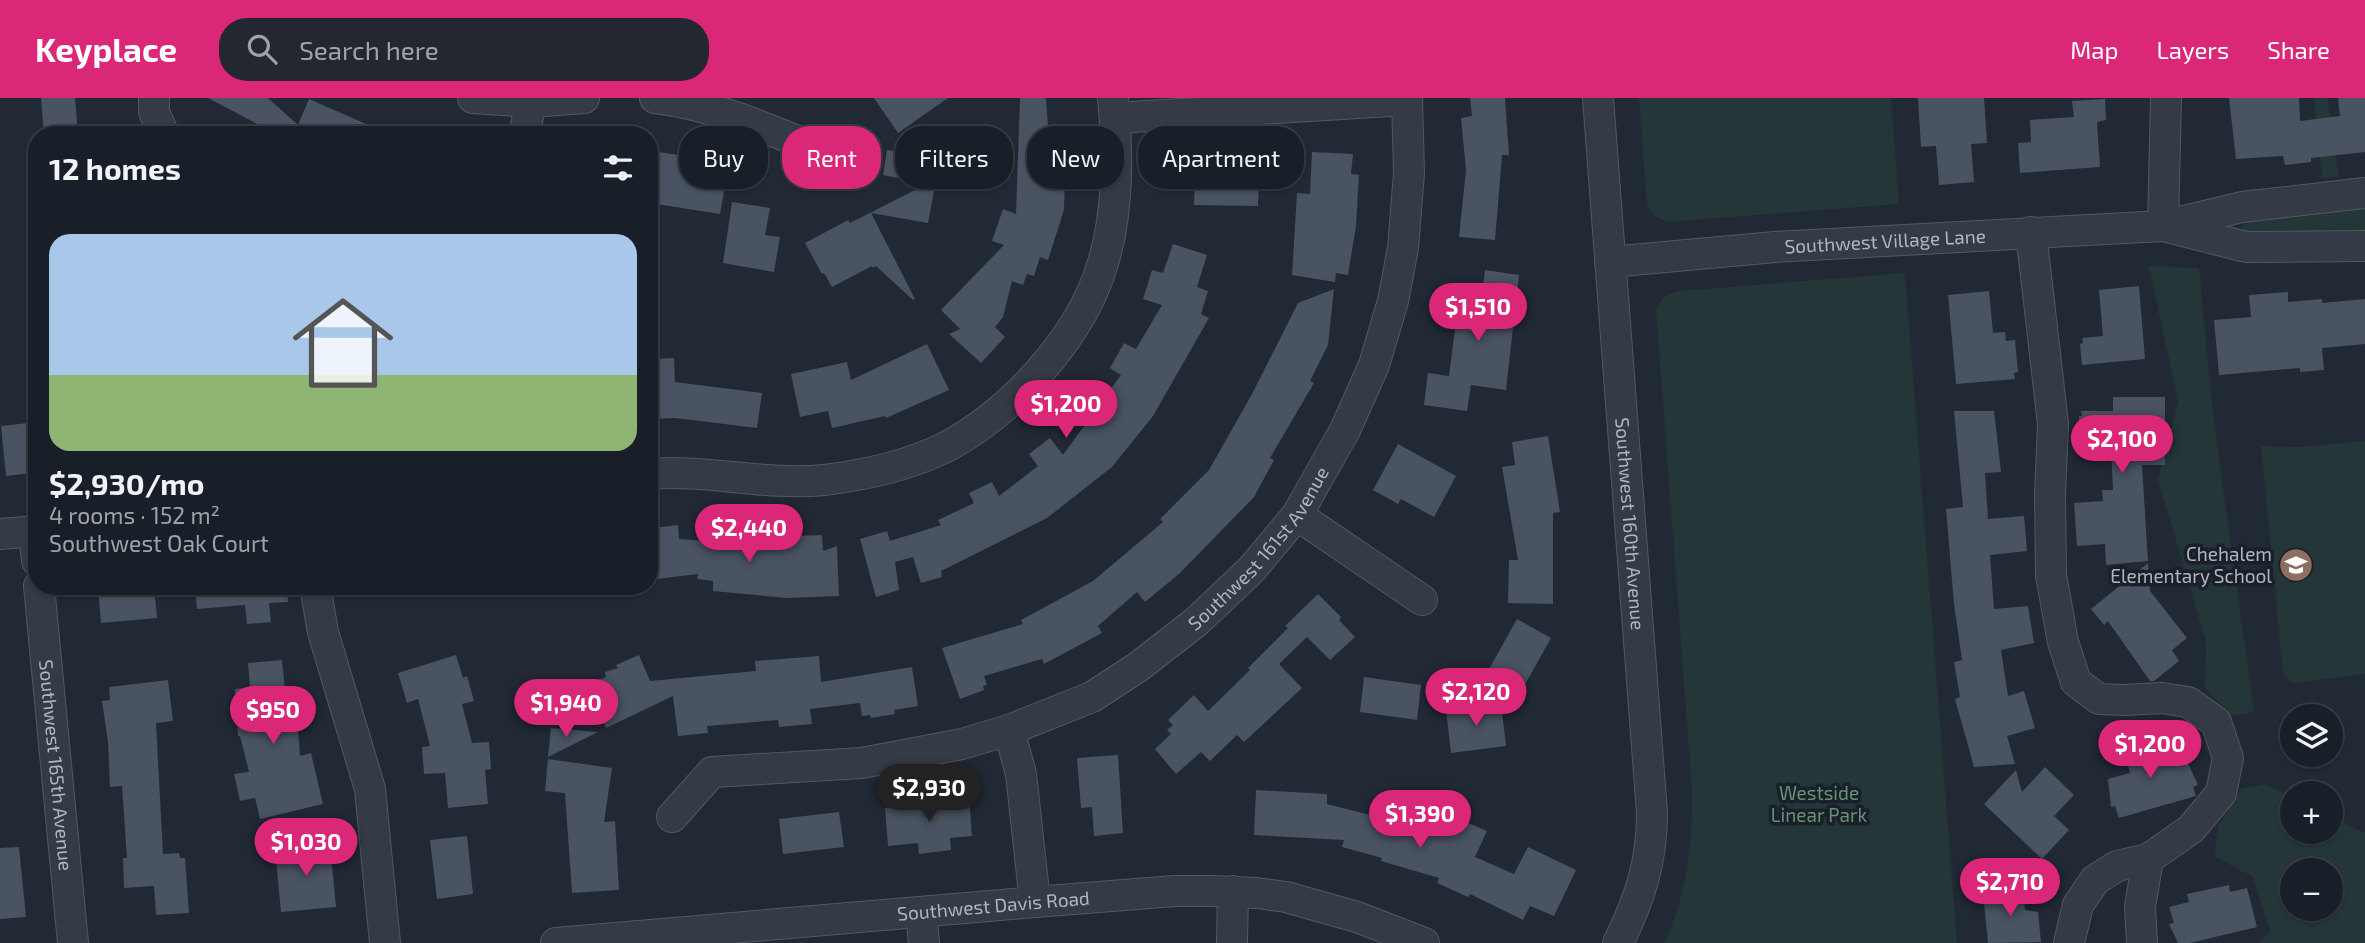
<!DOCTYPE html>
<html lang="en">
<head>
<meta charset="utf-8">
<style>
  body { margin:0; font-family:"Exo 2",sans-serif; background:#222730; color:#f1f3f6; height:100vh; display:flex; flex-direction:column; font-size:26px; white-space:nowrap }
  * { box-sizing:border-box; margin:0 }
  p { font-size:23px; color:#9fa2a8 }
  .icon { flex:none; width:38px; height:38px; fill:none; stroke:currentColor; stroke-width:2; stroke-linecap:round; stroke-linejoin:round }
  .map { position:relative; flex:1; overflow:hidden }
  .sheet { position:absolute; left:28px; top:28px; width:630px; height:469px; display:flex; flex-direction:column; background:#191f28; border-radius:28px; box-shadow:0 2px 5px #0004,0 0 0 2px #373d45 }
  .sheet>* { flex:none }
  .top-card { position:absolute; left:679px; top:28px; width:665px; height:63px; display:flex; gap:14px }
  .tools { position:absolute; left:2280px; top:606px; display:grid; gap:14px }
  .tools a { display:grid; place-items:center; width:63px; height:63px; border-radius:50%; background:#191f28; box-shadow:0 2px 5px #0004,0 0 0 2px #373d45; font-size:35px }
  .price { position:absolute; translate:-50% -60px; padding:0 16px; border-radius:24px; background:#db2777; color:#fff; font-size:23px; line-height:46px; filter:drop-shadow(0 2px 4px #0008) }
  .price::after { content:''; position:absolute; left:50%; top:42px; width:21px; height:16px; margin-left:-10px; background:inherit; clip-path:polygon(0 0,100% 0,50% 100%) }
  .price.selected { background:#222; color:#fff }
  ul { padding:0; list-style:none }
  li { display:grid; align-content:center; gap:14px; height:371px; padding:0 21px }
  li+li { border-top:2px solid #373d45 }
  li span { display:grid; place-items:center; height:217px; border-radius:21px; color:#555 }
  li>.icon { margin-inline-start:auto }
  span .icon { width:126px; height:126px; fill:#fffc; stroke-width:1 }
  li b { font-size:30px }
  h2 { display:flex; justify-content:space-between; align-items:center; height:84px; padding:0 21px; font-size:30px }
  .pill { padding:0 24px; border-radius:28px; background:#191f28; box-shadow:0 2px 5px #0004,0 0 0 2px #373d45; font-size:24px; line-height:63px }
  .pill.selected { background:#db2777; color:#fff }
  header { display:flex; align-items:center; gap:42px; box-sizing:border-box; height:98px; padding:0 35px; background:#db2777; color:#fff }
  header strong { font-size:33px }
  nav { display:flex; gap:38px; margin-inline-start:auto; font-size:24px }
  .search { width:490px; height:63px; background:#222730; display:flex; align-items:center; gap:18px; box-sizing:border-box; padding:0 24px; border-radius:28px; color:#9fa2a8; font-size:26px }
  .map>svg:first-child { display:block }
  .green { fill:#243637; fill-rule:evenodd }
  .building { fill:#495361 }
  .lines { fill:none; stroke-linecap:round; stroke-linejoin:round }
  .minor-casing { stroke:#515963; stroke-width:32 }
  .minor { stroke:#343b46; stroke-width:30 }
  .labels { text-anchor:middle; stroke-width:7; stroke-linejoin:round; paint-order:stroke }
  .street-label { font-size:19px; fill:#aeb6c2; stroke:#1a202a }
  .poi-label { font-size:19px; fill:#aeb6c2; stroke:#1a202a; text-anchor:end }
  .park-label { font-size:19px; fill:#679171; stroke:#1a202a }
</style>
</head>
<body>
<header>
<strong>Keyplace</strong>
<div class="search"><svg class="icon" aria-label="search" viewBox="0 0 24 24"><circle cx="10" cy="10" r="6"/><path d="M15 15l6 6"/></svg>Search here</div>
<nav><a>Map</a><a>Layers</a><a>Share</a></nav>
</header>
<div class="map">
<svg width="2365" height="845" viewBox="0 0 2365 845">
  <rect width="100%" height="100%" fill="#212935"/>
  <g class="green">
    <path d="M1639 0H1891L1899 106 1668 124C1657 121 1651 116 1647 106Z"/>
    <polygon points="2314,0 2328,0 2339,79 2322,80"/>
    <polygon points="2365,110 2365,136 2278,138 2243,134 2242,128 2248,124"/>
    <polygon points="2149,168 2199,170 2213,316 2254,614 2232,618 2205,590 2206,543 2158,382 2178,304"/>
    <path d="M1905 175 1957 845H1665C1686 796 1693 746 1692 693L1656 211 1663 199 1678 193Z"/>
    <polygon points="2365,343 2365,576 2292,585 2283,575 2261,348 2300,349"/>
    <path d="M2265 686 2292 700V733H2331V719L2365 735V845H2259L2270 833 2253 779 2214 758 2218 728 2241 691ZM2292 772H2331V810H2292Z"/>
  </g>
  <g class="building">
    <polygon points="41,0 75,0 78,37 44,37"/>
    <polygon points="208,0 268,0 298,27 309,1 389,36 278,37"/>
    <polygon points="874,0 948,0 898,35"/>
    <polygon points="1020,0 1046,0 1048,28 1067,28 1064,112 1048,162 1040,159 1034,178 1027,176 1023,187 1012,183 1003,219 995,229 1005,239 981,265 949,236 960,231 941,212 1004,147 992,143 1003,111 1016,116"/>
    <polygon points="1470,0 1505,0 1509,57 1502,57 1495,142 1459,139 1466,72 1461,20 1472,18"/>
    <polygon points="1918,0 1984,0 1987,45 1971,46 1974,84 1939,87 1936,48 1921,49"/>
    <polygon points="2229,0 2299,0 2300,23 2340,18 2338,0 2365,0 2365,54 2311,60 2311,64 2285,67 2283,58 2236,61"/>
    <polygon points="2105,1 2106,22 2097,24 2100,69 2020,75 2018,45 2031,44 2030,22 2074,19 2072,3"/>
    <polygon points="887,52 940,61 928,125 871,115 915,201 913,202 876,168 873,170 872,168 832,189 824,175 822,176 805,145 848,122 850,125 927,86 883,77"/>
    <polygon points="659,54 729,65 720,116 650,105"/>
    <polygon points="1312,54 1353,56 1351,76 1359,77 1356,128 1348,177 1336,175 1335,184 1292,177 1297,95 1310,96"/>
    <polygon points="1195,72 1259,73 1258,108 1194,107"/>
    <polygon points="732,104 770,110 765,137 780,139 774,174 723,165"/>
    <polygon points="1173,146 1207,157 1197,189 1208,193 1201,216 1209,220 1153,318 1112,369 1047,420 941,473 942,479 921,485 913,459 895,464 899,492 876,499 860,441 887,433 890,443 941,427 938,422 974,405 969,395 992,384 999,398 1038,368 1029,356 1050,340 1063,357 1121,277 1110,270 1124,245 1136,251 1162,207 1143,201 1152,172 1163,175"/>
    <polygon points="1485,172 1519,177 1506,292 1471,287 1467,313 1424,307 1428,275 1449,278 1455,231 1446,230 1450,199 1481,203"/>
    <polygon points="2139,188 2145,261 2082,267 2080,246 2083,245 2082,240 2103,238 2099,192"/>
    <polygon points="1334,191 1328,247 1310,283 1314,285 1270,360 1274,362 1254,399 1180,475 1145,504 1137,494 1098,528 1102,535 1044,566 1042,561 984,578 987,587 983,588 984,592 960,601 942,550 1023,526 1021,522 1093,483 1163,424 1160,421 1209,372 1252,296 1298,205"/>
    <polygon points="1989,193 1993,235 2005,234 2006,243 2015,242 2018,274 2014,275 2015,281 1956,286 1948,197"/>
    <polygon points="2288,194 2288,204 2322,201 2322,205 2365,201 2365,246 2322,250 2324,272 2300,274 2300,270 2219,277 2214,222 2251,219 2249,197"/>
    <polygon points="927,246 949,292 886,320 885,318 832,330 828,313 800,319 791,276 847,264 851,282"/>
    <polygon points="674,260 675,284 762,295 757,330 675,320 649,321 649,261"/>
    <polygon points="2113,299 2165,299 2165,367 2142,367 2148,463 2106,467 2105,446 2077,448 2074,405 2103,403 2102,392 2113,392 2111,352 2081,352 2081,347 2078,347 2079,318 2082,318 2081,313 2113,313"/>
    <polygon points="1954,313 1994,313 2001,374 1985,375 1988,421 2024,418 2027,453 1990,457 1994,511 2028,508 2034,545 2001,552 2008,598 2024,593 2035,630 2007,638 2015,666 1974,669 1955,601 1960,599 1954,564 1962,562 1954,506 1946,411 1963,409"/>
    <polygon points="37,324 37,363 31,364 32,375 6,378 1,328"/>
    <polygon points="1548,338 1560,414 1553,415 1553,506 1508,505 1509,462 1518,462 1502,369 1515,367 1512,344"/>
    <polygon points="1398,346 1456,378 1434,419 1401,401 1398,406 1373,392"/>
    <polygon points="678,427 679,441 736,445 737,434 768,436 767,439 822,437 823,453 837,448 839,498 787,500 713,493 713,483 697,481 698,476 649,482 649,435 654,435 653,430"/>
    <polygon points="2148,465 2150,493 2187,540 2172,552 2179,563 2154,583 2150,583 2108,523 2104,527 2091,511"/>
    <polygon points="98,488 154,488 157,520 101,525"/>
    <polygon points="195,488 287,488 288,504 269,505 271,524 247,526 245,507 197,511"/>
    <polygon points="1318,496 1341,519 1339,522 1355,539 1330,562 1307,539 1279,566 1302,590 1244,644 1237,637 1210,663 1201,654 1176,676 1155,651 1171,636 1167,632 1173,627 1168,622 1194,597 1208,613 1250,572 1248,570 1288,530 1285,528"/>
    <polygon points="1517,521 1551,540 1523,590 1489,571"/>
    <polygon points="456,557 463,580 467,578 474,603 462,606 472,645 489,644 491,671 485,672 488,706 448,710 445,675 424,676 422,649 430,648 418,601 407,605 398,575"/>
    <polygon points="639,557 650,583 756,573 755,563 819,558 821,584 912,569 918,608 894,612 895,616 871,620 870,617 862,618 860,605 810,611 812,626 779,629 778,622 707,628 708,635 678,638 673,598 606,630 591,599 595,597 590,586 606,579 605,574 618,570 616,567"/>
    <polygon points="282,562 286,601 296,601 300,658 311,655 323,706 260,721 255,700 240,703 234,676 249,674 240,638 238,638 235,591 250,589 248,565"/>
    <polygon points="1364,579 1421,587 1417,622 1360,614"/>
    <polygon points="168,582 173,623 156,625 163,756 179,755 180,760 185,760 189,815 156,817 154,788 124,790 123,760 127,760 122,688 110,689 108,644 102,603 110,602 109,589"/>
    <polygon points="1501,605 1506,648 1451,655 1446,611"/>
    <polygon points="551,630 598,634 548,659"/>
    <polygon points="2158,639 2165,666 2186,661 2198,687 2193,689 2196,698 2119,720 2115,708 2111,709 2108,681 2130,675 2123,649"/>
    <polygon points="1118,657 1123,735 1094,738 1092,709 1081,710 1077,660"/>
    <polygon points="548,661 612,670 604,724 615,723 619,792 572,795 565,695 545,693"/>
    <polygon points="2045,669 2074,697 2054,718 2069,732 2042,761 1984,706 2016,672 2022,694"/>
    <polygon points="1256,692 1327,696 1327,706 1441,735 1449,717 1487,733 1475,759 1514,776 1528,749 1576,772 1554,818 1530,808 1523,822 1470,796 1468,799 1437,785 1439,780 1381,763 1382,760 1342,749 1344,742 1254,737"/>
    <polygon points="969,699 972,738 950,740 951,752 919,756 918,745 888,748 885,710 913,707 913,704"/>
    <polygon points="839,714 844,749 783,756 779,721"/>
    <polygon points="467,738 473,796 437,801 430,742"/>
    <polygon points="330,746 336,809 281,814 275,751"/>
    <polygon points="19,749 26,819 0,821 0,750"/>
    <polygon points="2229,787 2230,794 2247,790 2257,829 2190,845 2178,845 2169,826 2174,825 2169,809 2189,804 2187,796"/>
    <polygon points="2023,790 2025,812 2038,814 2041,844 1988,845 1983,794"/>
  </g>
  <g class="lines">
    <g class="minor-casing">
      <g id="minor">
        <polyline points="154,0 154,14 164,37"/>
        <polyline points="473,0 531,4 584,0"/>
        <path d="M655 0C715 7 771 32 827 55"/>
        <path id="s1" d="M1598 0 1652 715C1652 764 1640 801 1618 845"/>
        <polyline points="1115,20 1407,2"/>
        <polyline points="524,37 531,4"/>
        <polyline points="2163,128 2166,0"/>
        <polyline points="2167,129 2246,149 2365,148"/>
        <polyline points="2031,134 2053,326 2050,396 2051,477 2063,544 2076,584 2099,601 2124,602 2162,600 2188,604 2216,624 2228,660 2221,695 2191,731 2148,761 2117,768 2095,782 2078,807 2069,845"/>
        <path id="s2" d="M1610 164 1775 149 2163 128 2242 109 2365 95"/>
        <path d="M649 376C708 371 766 388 824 382 865 377 908 368 946 349 1012 314 1080 240 1102 168 1119 115 1118 55 1113 0"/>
        <polyline points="1297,417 1422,502"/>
        <polyline points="34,433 37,463"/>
        <polyline points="0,436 37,433"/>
        <path id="s3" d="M39 488 73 845"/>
        <polyline points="315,488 323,534 370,691 385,845"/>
        <polyline points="1009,632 1021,676 1035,804"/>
        <path id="s4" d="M672 719 712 674 862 665 962 646 1009 632 1092 599 1138 569 1196 524 1251 472 1297 417 1345 332 1374 267 1393 203 1403 150 1409 75 1407 0"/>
        <polyline points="921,814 924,845"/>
        <path id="s5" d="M556 845 1035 804 1175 793H1213L1257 795 1286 799 1357 819 1424 845"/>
        <polyline points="1232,845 1233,793"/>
        <polyline points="2142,845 2140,809 2148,761"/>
      </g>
    </g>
    <use href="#minor" class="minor"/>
  </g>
  <defs>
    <g id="school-disc" transform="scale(1.75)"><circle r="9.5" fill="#8d6e63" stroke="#1a202a"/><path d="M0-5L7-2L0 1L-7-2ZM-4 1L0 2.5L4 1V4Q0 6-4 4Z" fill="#fff"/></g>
  </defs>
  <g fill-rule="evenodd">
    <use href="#school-disc" x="2296" y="467"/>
  </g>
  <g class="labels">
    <g class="street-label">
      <text dy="7" stroke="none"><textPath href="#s2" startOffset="276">Southwest Village Lane</textPath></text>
      <text dy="7" stroke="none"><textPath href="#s1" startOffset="427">Southwest 160th Avenue</textPath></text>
      <text dy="7" stroke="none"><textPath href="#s4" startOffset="676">Southwest 161st Avenue</textPath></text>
      <text dy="7" stroke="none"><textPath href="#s3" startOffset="180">Southwest 165th Avenue</textPath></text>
      <text dy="7" stroke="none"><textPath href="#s5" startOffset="439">Southwest Davis Road</textPath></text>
    </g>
    <g class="poi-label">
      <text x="2272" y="463">Chehalem<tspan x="2272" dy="22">Elementary School</tspan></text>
    </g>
    <g class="park-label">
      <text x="1819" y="702">Westside<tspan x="1819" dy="22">Linear Park</tspan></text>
    </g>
  </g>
</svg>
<div class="tools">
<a><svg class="icon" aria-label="layers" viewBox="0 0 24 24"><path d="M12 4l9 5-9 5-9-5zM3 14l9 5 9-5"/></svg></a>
<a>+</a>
<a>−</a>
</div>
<b class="price" style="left:1478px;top:245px">$1,510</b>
<b class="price" style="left:1066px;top:342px">$1,200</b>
<b class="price" style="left:2122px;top:377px">$2,100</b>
<b class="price" style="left:749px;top:466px">$2,440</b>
<b class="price" style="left:1476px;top:630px">$2,120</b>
<b class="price" style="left:566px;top:641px">$1,940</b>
<b class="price" style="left:273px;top:648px">$950</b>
<b class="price" style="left:2150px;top:682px">$1,200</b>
<b class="price selected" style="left:929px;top:726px">$2,930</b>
<b class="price" style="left:1420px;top:752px">$1,390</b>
<b class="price" style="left:306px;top:780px">$1,030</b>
<b class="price" style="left:2010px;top:820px">$2,710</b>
<div class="top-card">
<a class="pill">Buy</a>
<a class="pill selected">Rent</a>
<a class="pill">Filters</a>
<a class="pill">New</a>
<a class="pill">Apartment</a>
</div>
<section class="sheet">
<h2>12 homes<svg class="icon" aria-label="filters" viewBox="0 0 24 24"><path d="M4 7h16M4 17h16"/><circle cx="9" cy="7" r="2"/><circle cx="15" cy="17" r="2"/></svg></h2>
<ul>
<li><span style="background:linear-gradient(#a9c7e8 65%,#8fb573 0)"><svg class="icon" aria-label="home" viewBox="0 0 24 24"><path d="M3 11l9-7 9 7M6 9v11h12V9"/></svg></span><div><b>$2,930/mo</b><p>4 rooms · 152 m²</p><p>Southwest Oak Court</p></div></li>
</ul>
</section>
</div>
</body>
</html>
